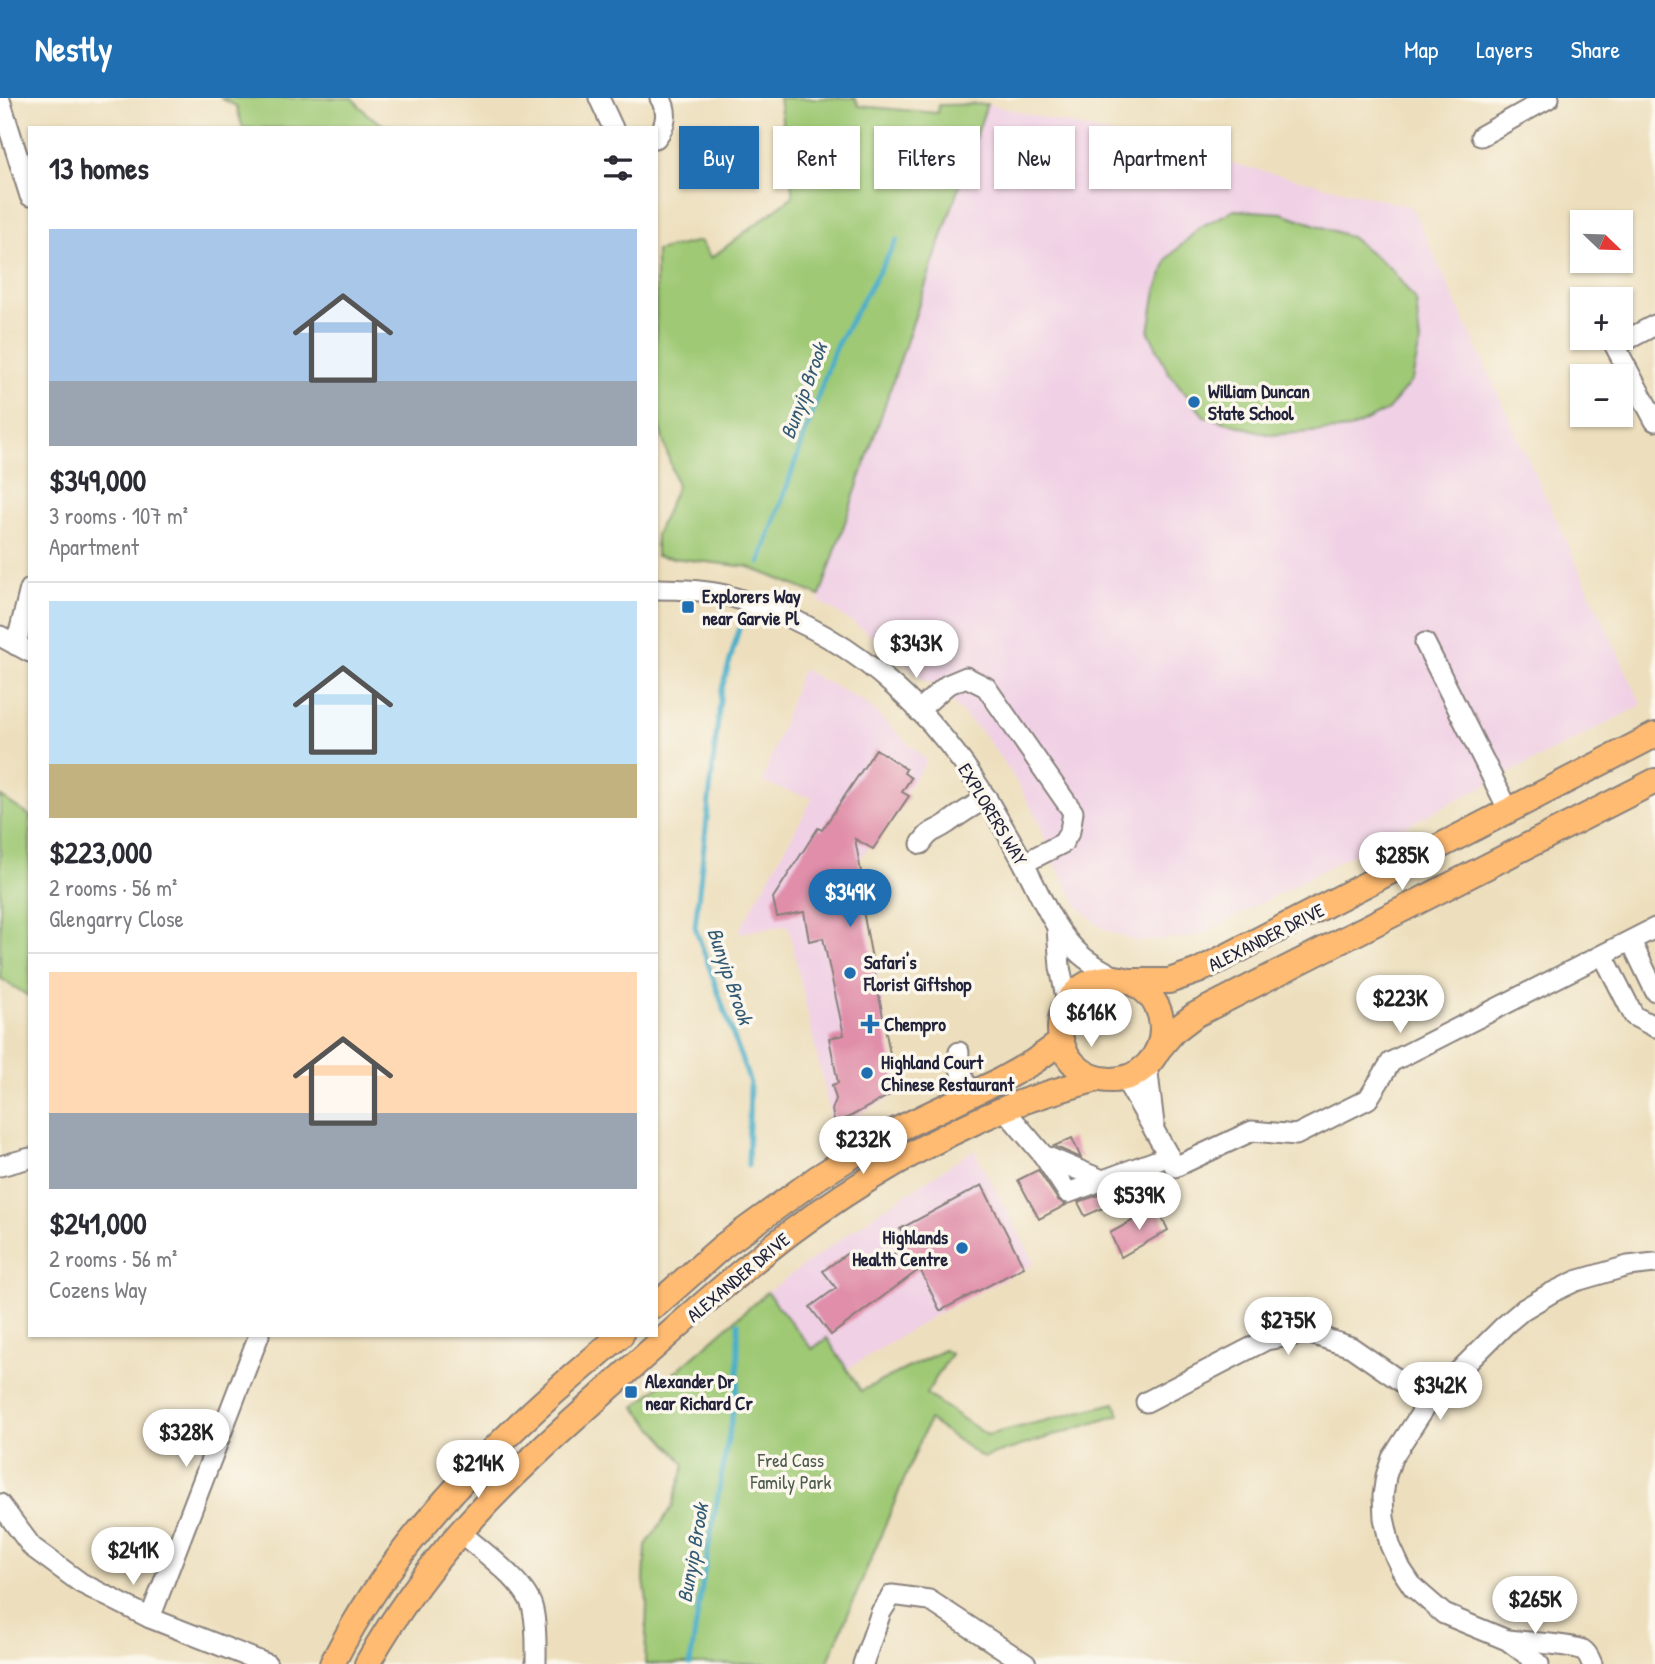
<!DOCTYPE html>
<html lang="en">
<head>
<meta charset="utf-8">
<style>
  body { margin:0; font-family:"Patrick Hand",sans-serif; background:#f7f7f7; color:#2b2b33; height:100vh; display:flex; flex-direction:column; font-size:26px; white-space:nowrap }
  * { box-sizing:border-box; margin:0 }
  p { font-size:23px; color:#7c7c81 }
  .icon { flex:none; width:38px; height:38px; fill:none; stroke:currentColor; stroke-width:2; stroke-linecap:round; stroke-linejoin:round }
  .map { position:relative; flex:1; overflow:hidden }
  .panel { position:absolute; left:28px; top:28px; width:630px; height:1211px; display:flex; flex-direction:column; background:#fff; border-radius:0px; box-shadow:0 2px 5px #0004 }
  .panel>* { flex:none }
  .hud { position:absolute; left:679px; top:28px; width:665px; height:63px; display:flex; gap:14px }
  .needle { width:46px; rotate:113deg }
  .fabs { position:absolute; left:1570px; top:112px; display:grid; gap:14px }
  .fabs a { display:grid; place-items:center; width:63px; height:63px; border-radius:0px; background:#fff; box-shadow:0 2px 5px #0004; font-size:35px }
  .price { position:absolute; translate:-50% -60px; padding:0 16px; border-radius:24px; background:#fff; color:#222; font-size:23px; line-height:46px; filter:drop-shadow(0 2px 4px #0008) }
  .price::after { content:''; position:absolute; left:50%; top:42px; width:21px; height:16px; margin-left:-10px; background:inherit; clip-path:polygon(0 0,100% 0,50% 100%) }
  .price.active { background:#1f6fb2; color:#fff }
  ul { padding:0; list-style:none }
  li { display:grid; align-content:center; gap:14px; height:371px; padding:0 21px }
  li+li { border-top:2px solid #e1e1e2 }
  li span { display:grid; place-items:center; height:217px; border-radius:0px; color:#555 }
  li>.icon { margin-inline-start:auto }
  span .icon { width:126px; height:126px; fill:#fffc; stroke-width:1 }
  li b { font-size:30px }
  h2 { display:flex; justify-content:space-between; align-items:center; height:84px; padding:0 21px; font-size:30px }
  .pill { padding:0 24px; border-radius:0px; background:#fff; box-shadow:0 2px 5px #0004; font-size:24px; line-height:63px }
  .pill.active { background:#1f6fb2; color:#fff }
  header { display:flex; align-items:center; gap:42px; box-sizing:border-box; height:98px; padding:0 35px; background:#1f6fb2; color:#fff }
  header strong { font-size:33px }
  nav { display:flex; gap:38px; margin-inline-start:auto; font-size:24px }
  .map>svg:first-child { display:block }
  .built { fill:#f0d0e5 }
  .green { fill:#9fc975; stroke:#607658; stroke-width:2 }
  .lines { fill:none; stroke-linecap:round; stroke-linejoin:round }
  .stream { stroke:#4aafc9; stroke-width:5 }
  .building { fill:#e08ea9 }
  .minor-casing { stroke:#88807c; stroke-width:23 }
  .major-casing { stroke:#88807c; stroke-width:28 }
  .minor { stroke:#fff; stroke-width:19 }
  .major { stroke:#ffbb71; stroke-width:24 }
  .poi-dot { fill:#1f6fb2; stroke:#fbf7ec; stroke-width:2.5 }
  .labels { text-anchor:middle; stroke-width:7; stroke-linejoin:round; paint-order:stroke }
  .poi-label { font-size:19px; font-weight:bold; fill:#22223b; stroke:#fbf7ec; text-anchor:start }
  .street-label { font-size:19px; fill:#22223b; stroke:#fbf7ec }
  .park-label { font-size:19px; fill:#4e5c4f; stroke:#fbf7ec }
  .water-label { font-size:21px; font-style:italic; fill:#325a74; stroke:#fbf7ec }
</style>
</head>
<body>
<header>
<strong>Nestly</strong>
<nav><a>Map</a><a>Layers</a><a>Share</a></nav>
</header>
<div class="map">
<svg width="1655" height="1566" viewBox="0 0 1655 1566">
  <rect width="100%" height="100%" fill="#fbf7ec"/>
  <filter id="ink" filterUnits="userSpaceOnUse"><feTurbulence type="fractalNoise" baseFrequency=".0143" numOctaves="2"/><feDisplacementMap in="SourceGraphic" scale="14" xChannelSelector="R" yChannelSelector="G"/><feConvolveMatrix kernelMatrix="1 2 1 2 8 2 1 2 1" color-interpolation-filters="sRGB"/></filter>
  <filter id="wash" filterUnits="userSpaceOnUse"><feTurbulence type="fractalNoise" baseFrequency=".00686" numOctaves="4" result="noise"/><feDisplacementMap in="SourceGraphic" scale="28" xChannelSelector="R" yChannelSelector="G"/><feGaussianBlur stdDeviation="1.57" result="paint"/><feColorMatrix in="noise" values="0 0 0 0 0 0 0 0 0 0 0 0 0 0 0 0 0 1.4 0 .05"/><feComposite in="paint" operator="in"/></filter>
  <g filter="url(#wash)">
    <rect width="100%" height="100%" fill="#eddfbd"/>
    <g class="built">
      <polygon points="987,6 1412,109 1642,607 1404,729 1199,838 1137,844 1103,831 1078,808 1054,764 1037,720 1012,676 984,637 934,586 923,582 883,546 855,526 819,503"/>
      <polygon points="802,571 866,605 927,663 857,766 899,995 833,1030 788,827 738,835 813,700 762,685"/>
      <polygon points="974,1052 1035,1165 935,1217 847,1271 827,1240 812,1251 767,1194 878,1114"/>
    </g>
    <g class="green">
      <polygon points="220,0 352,0 367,16 388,30 243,30 236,8"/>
      <polygon points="779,0 855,0 859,8 937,15 939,7 987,6 820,498 749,469 656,458 656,437 677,388 656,318 656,153 700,143 711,160 793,98"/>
      <polygon points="1234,112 1282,115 1351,139 1391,171 1416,203 1420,245 1412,282 1388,312 1350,331 1271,337 1204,318 1168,274 1149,234 1155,197 1168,160 1200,129"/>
      <polygon points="0,698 30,718 30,899 0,880"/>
      <polygon points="767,1194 812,1251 827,1240 861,1293 944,1252 951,1256 926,1296 987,1337 1115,1305 1119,1317 983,1360 929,1322 827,1566 645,1566 647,1503 644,1482 646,1447 672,1409 685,1366 635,1309"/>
    </g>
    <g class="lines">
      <g class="stream">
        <polyline points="760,465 835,250 897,142"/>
        <polyline points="739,531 721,594 695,829 750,985 748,1068"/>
        <polyline points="690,1566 703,1481 738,1285 738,1225"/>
      </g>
    </g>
    <g id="blocks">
      <g class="building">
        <polygon points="876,651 906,671 904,675 911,680 902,694 909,698 873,751 855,741 868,812 863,813 897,993 835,1027 832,1012 836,1001 832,987 838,985 829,940 844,937 823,840 809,843 804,814 777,819 773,800 818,730 822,732"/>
        <polygon points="1072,1040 1081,1060 1054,1048"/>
        <polygon points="1038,1072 1058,1102 1066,1107 1039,1121 1018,1082"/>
        <polygon points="982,1087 1024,1169 940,1213 920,1171 831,1237 810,1209 836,1190 823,1173 849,1154 861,1172 872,1163 876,1169 907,1146 900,1131"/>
        <polygon points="1099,1097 1105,1109 1085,1118 1078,1104"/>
        <polygon points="1157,1109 1168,1132 1121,1159 1110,1135"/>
      </g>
    </g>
  </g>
  <g filter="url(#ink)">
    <use href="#blocks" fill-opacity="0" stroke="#88807c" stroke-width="2"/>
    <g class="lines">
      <g class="minor-casing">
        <g id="minor">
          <polyline points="599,0 613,30"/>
          <polyline points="0,2 30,98"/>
          <polyline points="1481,38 1549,0"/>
          <path d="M656 40C666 28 669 13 660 0"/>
          <polyline points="1655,227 1615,248 1655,323"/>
          <path d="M656 491C679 491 703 492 725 497 733 499 742 502 750 505 860 539 944 623 999 722 1008 737 1017 752 1025 768 1042 800 1054 833 1081 857 1091 866 1105 873 1117 880"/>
          <polyline points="0,538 30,554"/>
          <polyline points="1425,545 1509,713"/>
          <polyline points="16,547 30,491"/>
          <polyline points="918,613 947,587 966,579 986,589 1073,714 1070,733 1063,745 1024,765"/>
          <path d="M921 746C932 730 934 735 948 725 960 716 973 708 987 700"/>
          <polyline points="1057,831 1060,869 1067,905"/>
          <polyline points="1631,843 1655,893"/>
          <polyline points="1603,857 1634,918 1655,929"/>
          <polyline points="959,954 958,965 970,998"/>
          <polyline points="1147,967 1154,1026"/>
          <polyline points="1125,981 1175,1069 1252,1033 1296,1037 1368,1001 1391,964 1655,830"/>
          <polyline points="1004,1011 1043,1057 1105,1083"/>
          <polyline points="1043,1057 1068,1095 1169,1058"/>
          <polyline points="0,1068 30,1060"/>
          <polyline points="1146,1304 1266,1242 1308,1235 1351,1249 1429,1303"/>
          <polyline points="0,1406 32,1449 81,1485 150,1520 267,1566"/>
          <path d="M460 1434C481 1453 528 1485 533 1512 537 1529 536 1549 536 1566"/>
          <polyline points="150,1520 259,1237"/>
          <path d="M1508 1542C1524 1544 1570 1546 1583 1552 1588 1555 1590 1561 1592 1566"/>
          <polyline points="863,1566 881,1514 892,1497 929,1502 1026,1566"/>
          <polyline points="1539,1566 1507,1542 1444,1516 1413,1489 1401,1471 1390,1447 1384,1420 1383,1398 1386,1378 1392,1360 1429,1303 1505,1227 1524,1211 1551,1195 1576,1183 1628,1168 1655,1165"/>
        </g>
      </g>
      <g class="major-casing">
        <g id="major">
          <circle cx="1111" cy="931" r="51"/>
          <polyline points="1131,883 1169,883 1198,873 1655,637"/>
          <polyline points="1157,953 1174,933 1195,917 1655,683"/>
          <polyline points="656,1207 723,1148 817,1080 884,1038 1001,982 1033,964 1061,944"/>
          <path d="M332 1566C371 1489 426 1419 487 1358 529 1315 575 1276 621 1237"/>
          <path d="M367 1566C409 1491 465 1423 528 1364 555 1338 583 1314 610 1289 669 1236 728 1182 791 1134 857 1085 930 1042 1006 1010 1036 998 1066 990 1097 981"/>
        </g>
      </g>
      <use href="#minor" class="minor"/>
      <use href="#major" class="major"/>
    </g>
  </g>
  <g class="poi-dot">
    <circle cx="1194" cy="304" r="7"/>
    <rect x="681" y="502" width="14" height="14" rx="3.5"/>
    <circle cx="850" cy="875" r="7"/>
    <path d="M866.5 915.5h7v7h7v7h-7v7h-7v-7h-7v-7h7z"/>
    <circle cx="867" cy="975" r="7"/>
    <circle cx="962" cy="1150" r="7"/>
    <rect x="624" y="1287" width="14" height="14" rx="3.5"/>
  </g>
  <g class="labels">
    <g class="poi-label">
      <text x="1208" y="300">William Duncan<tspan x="1208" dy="22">State School</tspan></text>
      <text x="702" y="505">Explorers Way<tspan x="702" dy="22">near Garvie Pl</tspan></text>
      <text x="864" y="871">Safari's<tspan x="864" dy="22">Florist Giftshop</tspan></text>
      <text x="884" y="933">Chempro</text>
      <text x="881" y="971">Highland Court<tspan x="881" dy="22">Chinese Restaurant</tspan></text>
      <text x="948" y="1146" text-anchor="end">Highlands<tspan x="948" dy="22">Health Centre</tspan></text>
      <text x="645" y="1290">Alexander Dr<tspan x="645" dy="22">near Richard Cr</tspan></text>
    </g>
    <g class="street-label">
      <text transform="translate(993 716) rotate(59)" y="7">EXPLORERS WAY</text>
      <text transform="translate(1266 839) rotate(-27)" y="7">ALEXANDER DRIVE</text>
      <text transform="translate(738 1179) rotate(-40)" y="7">ALEXANDER DRIVE</text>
    </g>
    <g class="park-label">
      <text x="791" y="1369">Fred Cass<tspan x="791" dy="22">Family Park</tspan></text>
    </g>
    <g class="water-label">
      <text transform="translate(804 293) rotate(-70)" y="7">Bunyip Brook</text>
      <text transform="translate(730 878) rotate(71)" y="7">Bunyip Brook</text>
      <text transform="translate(693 1455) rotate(-80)" y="7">Bunyip Brook</text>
    </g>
  </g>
</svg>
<div class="fabs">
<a><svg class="needle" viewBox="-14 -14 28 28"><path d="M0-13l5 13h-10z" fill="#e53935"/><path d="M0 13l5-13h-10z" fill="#7c7c81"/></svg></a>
<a>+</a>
<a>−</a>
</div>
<b class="price" style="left:916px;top:582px">$343K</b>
<b class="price" style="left:1402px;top:794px">$285K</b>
<b class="price active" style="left:850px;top:831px">$349K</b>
<b class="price" style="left:1400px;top:937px">$223K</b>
<b class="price" style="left:1091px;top:951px">$616K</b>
<b class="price" style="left:863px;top:1078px">$232K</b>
<b class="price" style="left:1139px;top:1134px">$539K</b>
<b class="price" style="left:1288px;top:1259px">$275K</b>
<b class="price" style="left:1440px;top:1324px">$342K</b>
<b class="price" style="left:186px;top:1371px">$328K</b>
<b class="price" style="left:478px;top:1402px">$214K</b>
<b class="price" style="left:133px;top:1489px">$241K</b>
<b class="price" style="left:1535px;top:1538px">$265K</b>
<div class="hud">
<a class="pill active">Buy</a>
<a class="pill">Rent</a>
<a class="pill">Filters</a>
<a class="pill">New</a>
<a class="pill">Apartment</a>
</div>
<section class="panel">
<h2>13 homes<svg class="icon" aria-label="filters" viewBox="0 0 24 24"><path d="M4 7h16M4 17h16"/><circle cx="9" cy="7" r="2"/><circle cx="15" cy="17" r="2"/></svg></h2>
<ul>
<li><span style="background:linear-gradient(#a9c7e8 70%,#9aa5b1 0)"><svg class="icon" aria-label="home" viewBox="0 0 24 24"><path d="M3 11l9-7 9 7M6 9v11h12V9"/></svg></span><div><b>$349,000</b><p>3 rooms · 107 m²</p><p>Apartment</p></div></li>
<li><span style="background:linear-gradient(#bfe0f5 75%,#c2b280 0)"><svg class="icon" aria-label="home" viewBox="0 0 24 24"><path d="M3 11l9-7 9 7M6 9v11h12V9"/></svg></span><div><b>$223,000</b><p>2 rooms · 56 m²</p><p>Glengarry Close</p></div></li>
<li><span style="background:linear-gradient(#ffd9b3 65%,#9aa5b1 0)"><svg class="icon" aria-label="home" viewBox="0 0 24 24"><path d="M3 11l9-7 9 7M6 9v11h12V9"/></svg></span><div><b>$241,000</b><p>2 rooms · 56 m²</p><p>Cozens Way</p></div></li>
</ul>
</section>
</div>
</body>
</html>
